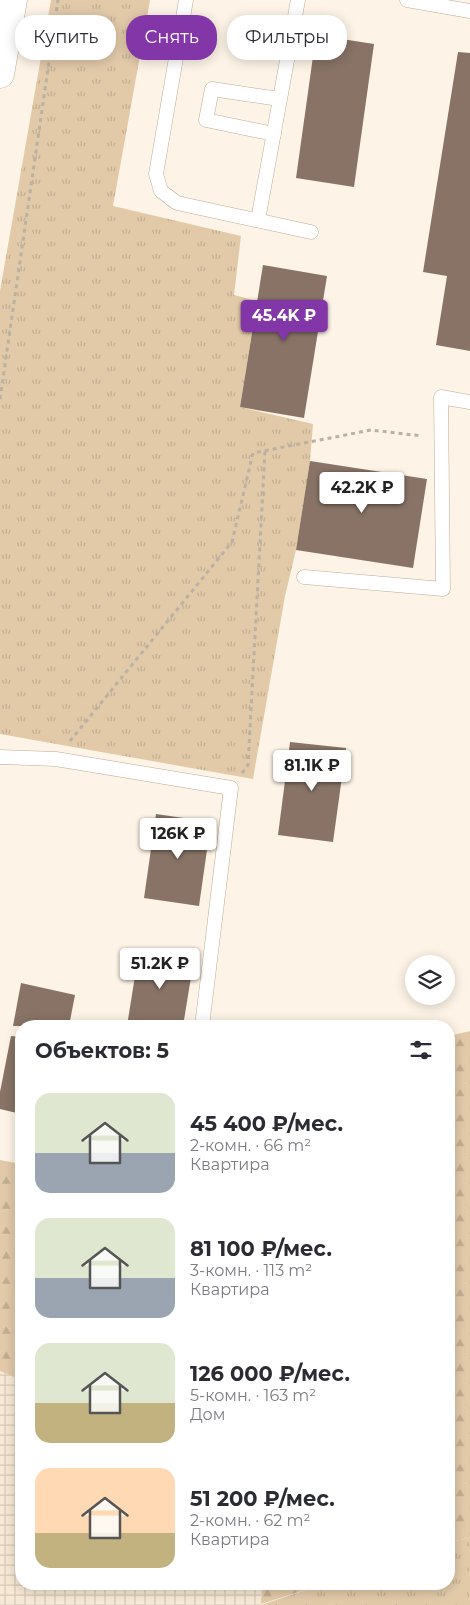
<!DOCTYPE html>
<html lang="ru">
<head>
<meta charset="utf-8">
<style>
  body { margin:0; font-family:Montserrat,sans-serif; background:#f7f7f7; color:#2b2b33; height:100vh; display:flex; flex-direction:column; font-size:19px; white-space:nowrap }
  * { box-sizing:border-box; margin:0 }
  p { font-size:16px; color:#7c7c81 }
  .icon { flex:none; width:28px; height:28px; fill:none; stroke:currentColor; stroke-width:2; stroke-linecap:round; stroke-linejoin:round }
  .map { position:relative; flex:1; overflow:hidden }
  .details { position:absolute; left:15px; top:1020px; width:440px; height:570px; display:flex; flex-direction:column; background:#fff; border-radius:20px; box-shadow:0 2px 12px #0003 }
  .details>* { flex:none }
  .banner { position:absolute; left:15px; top:15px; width:440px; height:45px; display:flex; gap:10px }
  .controls { position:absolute; left:405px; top:955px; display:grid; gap:10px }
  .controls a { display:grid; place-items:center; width:50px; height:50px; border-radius:50%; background:#fff; box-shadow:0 2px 12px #0003; font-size:25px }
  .price { position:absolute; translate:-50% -42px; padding:0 11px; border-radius:5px; background:#fff; color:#222; font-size:16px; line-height:32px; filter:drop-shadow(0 1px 2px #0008) }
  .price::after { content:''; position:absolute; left:50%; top:30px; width:15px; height:11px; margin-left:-8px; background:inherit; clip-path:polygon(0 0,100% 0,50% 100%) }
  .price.selected { background:#8236a8; color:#fff }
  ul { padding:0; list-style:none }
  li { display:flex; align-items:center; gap:15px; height:125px; padding:0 20px }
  li span { display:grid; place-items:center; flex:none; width:140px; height:100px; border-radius:15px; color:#555 }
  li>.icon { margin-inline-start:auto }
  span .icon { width:60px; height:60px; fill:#fffc; stroke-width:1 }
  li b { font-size:21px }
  h2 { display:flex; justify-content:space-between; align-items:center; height:60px; padding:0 20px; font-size:21px }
  .chip { padding:0 18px; border-radius:20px; background:#fff; box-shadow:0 2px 12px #0003; font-size:18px; line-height:45px }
  .chip.selected { background:#8236a8; color:#fff }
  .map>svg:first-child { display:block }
  .industrial { fill:url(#industrial-grid) }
  .grass { fill:url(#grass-tufts) }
  .forest { fill:url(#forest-firs) }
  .building { fill:#887366 }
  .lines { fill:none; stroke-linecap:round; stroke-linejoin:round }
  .lane-casing { stroke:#baab97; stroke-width:15 }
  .secondary-casing { stroke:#baab97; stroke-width:29 }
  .path { stroke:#b9b1a5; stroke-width:3; stroke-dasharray:4 4; stroke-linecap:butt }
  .lane { stroke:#fff; stroke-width:14 }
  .secondary { stroke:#fff; stroke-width:28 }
</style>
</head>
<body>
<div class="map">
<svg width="470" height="1605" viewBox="0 0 470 1605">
  <defs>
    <pattern id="industrial-grid" width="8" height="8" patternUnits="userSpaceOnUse" patternTransform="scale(1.25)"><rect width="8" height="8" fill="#f8e9d6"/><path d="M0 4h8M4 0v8" fill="none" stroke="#d6c9b8"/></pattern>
    <pattern id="grass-tufts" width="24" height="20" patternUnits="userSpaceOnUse" patternTransform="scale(1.25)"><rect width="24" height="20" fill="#e2caa9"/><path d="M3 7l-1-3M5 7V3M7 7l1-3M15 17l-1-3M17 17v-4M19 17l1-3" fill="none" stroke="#c3ae92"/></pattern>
    <pattern id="forest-firs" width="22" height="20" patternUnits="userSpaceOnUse" patternTransform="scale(1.25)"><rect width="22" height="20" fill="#e2caa9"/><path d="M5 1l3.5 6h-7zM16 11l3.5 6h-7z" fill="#c3ae92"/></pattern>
  </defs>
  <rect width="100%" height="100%" fill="#fdf4e7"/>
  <polygon class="industrial" points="0,1371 21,1380 21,1584 262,1584 261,1605 0,1605"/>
  <g class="grass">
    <polygon points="51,0 150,0 113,206 241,236 234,295 257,301 240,407 313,424 310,461 296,550 285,596 253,779 0,734 0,291"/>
    <polygon points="470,1537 470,1605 261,1605 324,1584 449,1584 449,1543"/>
  </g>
  <g class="forest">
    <polygon points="470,1031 470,1537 449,1543 449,1036"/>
    <polygon points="0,1160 21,1164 21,1380 0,1371"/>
    <polygon points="262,1584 324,1584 261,1604"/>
  </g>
  <g class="building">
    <polygon points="316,35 374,44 354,187 296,178"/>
    <polygon points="458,52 470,53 470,351 436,345 447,276 423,272"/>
    <polygon points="263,265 327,276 304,418 240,407"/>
    <polygon points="310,461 427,479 413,568 296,550"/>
    <polygon points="290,742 346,748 333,842 278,835"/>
    <polygon points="156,814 211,822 199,906 144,898"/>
    <polygon points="139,951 194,959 183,1026 127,1026"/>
    <polygon points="21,983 75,995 69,1026 13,1026"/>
    <polygon points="11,1036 21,1037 21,1114 0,1109 0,1092"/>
  </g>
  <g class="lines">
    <g class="lane-casing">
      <g id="lane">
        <polyline points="186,0 156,174 161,191 177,203 311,232"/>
        <polyline points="407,0 470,11"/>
        <polyline points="274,134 206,120 212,89 279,99"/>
        <polyline points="258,220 298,0"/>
        <polyline points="304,577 443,589 441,397 470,402"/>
        <polyline points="0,757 56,759 231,788 202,1026"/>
      </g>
    </g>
    <g class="secondary-casing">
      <polyline id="secondary" points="0,74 13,0"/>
    </g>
    <g class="path">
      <polyline points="0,399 58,0"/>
      <polyline points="70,741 232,542 253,453 371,430 422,436"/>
      <polyline points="242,773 248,765 265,451"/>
    </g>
    <use href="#lane" class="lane"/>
    <use href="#secondary" class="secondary"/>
  </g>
</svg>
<div class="controls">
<a><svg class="icon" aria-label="layers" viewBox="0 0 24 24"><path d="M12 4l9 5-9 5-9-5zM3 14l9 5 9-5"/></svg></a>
</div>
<b class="price selected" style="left:284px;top:342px">45.4K ₽</b>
<b class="price" style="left:362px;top:514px">42.2K ₽</b>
<b class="price" style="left:312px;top:792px">81.1K ₽</b>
<b class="price" style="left:178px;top:860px">126K ₽</b>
<b class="price" style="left:160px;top:990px">51.2K ₽</b>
<div class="banner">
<a class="chip">Купить</a>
<a class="chip selected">Снять</a>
<a class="chip">Фильтры</a>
</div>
<section class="details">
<h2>Объектов: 5<svg class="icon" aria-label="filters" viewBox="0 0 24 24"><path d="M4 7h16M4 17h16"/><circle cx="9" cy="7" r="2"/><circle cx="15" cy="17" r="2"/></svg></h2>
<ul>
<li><span style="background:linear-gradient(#dfe7d0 60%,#9aa5b1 0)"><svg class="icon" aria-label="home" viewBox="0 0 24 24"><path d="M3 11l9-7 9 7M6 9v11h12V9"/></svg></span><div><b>45 400 ₽/мес.</b><p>2-комн. · 66 m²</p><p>Квартира</p></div></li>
<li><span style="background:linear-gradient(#dfe7d0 60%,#9aa5b1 0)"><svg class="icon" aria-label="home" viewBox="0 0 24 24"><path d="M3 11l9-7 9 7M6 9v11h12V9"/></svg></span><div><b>81 100 ₽/мес.</b><p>3-комн. · 113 m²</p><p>Квартира</p></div></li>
<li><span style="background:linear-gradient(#dfe7d0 60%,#c2b280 0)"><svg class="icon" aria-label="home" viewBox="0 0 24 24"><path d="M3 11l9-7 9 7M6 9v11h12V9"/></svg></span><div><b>126 000 ₽/мес.</b><p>5-комн. · 163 m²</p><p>Дом</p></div></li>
<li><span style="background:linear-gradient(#ffd9b3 65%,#c2b280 0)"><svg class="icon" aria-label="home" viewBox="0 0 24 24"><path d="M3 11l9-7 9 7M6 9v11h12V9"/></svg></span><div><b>51 200 ₽/мес.</b><p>2-комн. · 62 m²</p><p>Квартира</p></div></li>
</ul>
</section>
</div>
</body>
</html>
